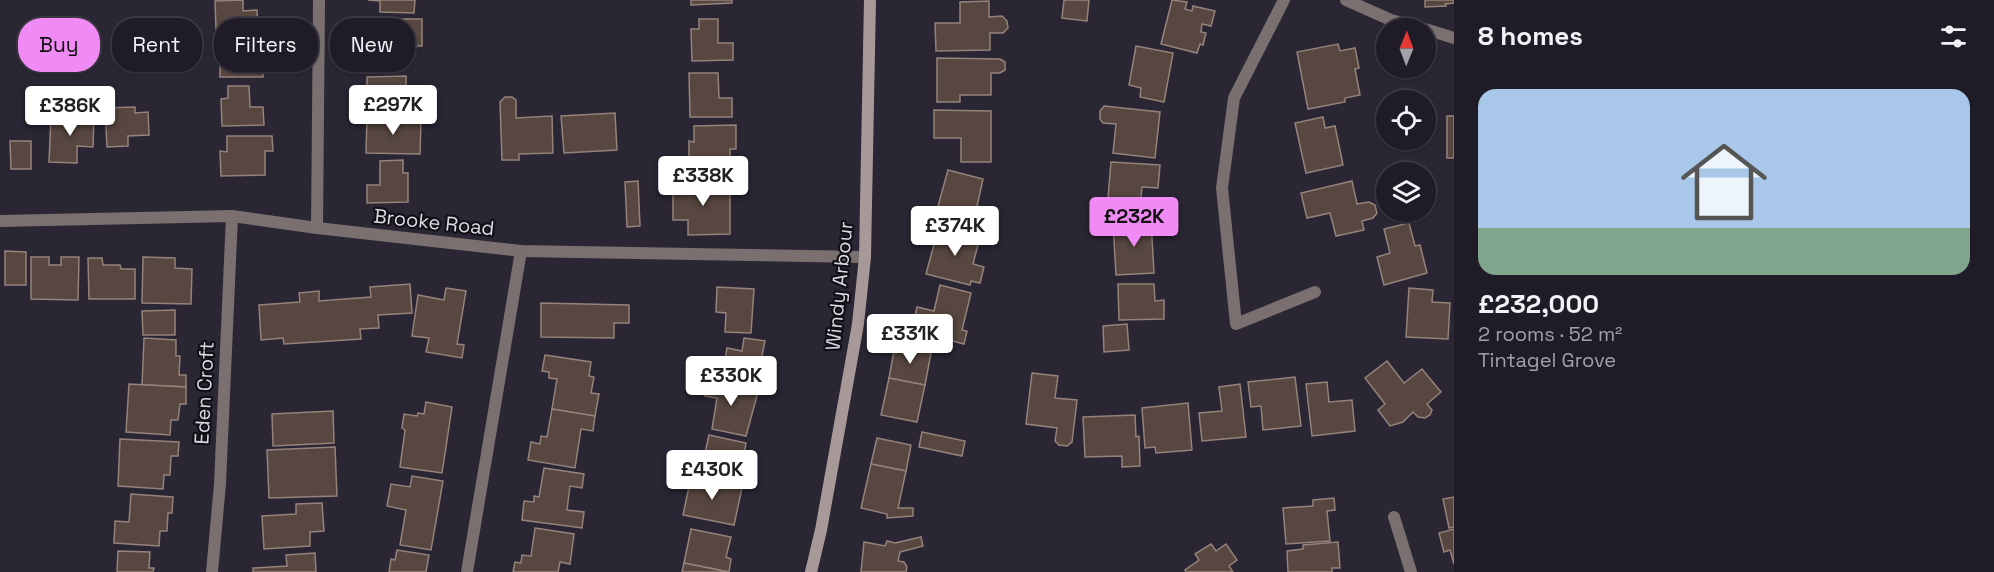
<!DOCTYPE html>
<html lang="en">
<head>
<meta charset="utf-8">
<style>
  body { margin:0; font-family:"Space Grotesk",sans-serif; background:#28252f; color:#f1f3f6; height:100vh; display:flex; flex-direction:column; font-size:22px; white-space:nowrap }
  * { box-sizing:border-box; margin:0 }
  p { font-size:20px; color:#a2a1a7 }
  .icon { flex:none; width:33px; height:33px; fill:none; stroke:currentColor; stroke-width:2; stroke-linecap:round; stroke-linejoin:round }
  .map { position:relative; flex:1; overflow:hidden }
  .sheet { display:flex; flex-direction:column; background:#201c27; width:540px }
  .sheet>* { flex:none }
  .top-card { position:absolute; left:18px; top:18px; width:570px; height:54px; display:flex; gap:12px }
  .needle { width:39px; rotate:1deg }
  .fabs { position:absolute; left:1376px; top:18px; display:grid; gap:12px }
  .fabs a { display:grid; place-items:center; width:60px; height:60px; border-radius:50%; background:#201c27; box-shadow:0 2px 4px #0004,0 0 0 2px #3d3a44; font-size:30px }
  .price { position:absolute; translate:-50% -51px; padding:0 14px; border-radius:6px; background:#fff; color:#222; font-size:20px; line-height:39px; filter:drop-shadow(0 2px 3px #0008) }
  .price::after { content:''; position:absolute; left:50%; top:36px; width:18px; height:14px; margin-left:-9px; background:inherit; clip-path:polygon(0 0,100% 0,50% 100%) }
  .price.current { background:#f08bf5; color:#111 }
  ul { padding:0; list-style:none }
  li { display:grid; align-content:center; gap:12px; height:318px; padding:0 24px }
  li+li { border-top:2px solid #3d3a44 }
  li span { display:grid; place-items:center; height:186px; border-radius:18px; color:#555 }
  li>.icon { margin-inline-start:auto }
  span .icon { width:108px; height:108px; fill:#fffc; stroke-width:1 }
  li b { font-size:26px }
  h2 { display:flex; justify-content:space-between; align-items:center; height:72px; padding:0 24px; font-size:26px }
  .tag { padding:0 21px; border-radius:24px; background:#201c27; box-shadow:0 2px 4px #0004,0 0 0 2px #3d3a44; font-size:21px; line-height:54px }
  .tag.current { background:#f08bf5; color:#111 }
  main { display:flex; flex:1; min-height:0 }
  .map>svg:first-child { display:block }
  .building { fill:#584741; stroke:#95827b; stroke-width:1.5 }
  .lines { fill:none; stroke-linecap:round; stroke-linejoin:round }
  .street { stroke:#79706f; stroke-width:12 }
  .secondary { stroke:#a79997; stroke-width:12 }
  .labels { text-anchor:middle; stroke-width:4.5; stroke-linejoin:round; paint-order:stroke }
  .street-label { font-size:20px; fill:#dddae4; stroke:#121016 }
</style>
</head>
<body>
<main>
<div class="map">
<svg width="1454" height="572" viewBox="0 0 1454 572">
  <rect width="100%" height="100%" fill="#2a2634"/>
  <g class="building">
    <polygon points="243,0 243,11 257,10 258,29 216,30 215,1"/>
    <polygon points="368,0 415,0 414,13 380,12 380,1"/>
    <polygon points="691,0 732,0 732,3 691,5"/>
    <polygon points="1064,0 1089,0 1087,21 1062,18"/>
    <polygon points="1172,0 1187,2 1185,9 1192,11 1193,6 1215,11 1211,26 1202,24 1201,32 1206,33 1203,45 1200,44 1197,53 1161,44"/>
    <polygon points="1425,0 1454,0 1454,3 1445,4 1446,6 1425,7"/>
    <polygon points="989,1 989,17 1002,16 1007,21 1008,28 1003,33 990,33 990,50 936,51 935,23 960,23 960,2"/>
    <polygon points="402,19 422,19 422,46 408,46 408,61 368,62 368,29 402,29"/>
    <polygon points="699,19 718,19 718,43 733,43 733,60 692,61 691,29 699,29"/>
    <polygon points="1338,44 1340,51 1355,48 1359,68 1355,69 1360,95 1345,98 1345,102 1308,109 1297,52"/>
    <polygon points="220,46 248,46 248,58 263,59 263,77 220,77"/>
    <polygon points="1136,46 1173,53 1164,102 1140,97 1141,88 1129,85"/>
    <polygon points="937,58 1000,59 1005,62 1005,70 1000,73 991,73 991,95 960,95 960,102 937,102"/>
    <polygon points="689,73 718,73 719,98 732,98 732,117 690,117"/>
    <polygon points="406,76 406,106 367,107 367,77"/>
    <polygon points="228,86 249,86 250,107 263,107 264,125 222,126 221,99 228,98"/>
    <polygon points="505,97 512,97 516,100 516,118 552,116 553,153 519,154 519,160 502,160 500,102"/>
    <polygon points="1104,106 1160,112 1155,158 1113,153 1116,124 1103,123 1100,119 1100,111"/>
    <polygon points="135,107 135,113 148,112 149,135 128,136 128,146 107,147 105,108"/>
    <polygon points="934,110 991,111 991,162 961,162 961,138 934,138"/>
    <polygon points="615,113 617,150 564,153 561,116"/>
    <polygon points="51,116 94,117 93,147 77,146 77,163 49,162"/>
    <rect x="1447" y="116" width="7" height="42"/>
    <polygon points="367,117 421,119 420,154 366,153"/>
    <polygon points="1323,117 1325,128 1335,126 1343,165 1306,173 1295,123"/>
    <polygon points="736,125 736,149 730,149 730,172 689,172 689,141 694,142 694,126"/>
    <polygon points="227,136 272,136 273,151 265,151 265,175 221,176 220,151 227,152"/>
    <polygon points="10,141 31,141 31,169 11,169"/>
    <polygon points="403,160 403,173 408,173 408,202 367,203 367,185 380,185 380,161"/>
    <polygon points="1111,162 1160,165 1158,188 1142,187 1140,206 1136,206 1135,212 1107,210"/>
    <polygon points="948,170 983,179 977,206 988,209 983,229 935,217"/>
    <polygon points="638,181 640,226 627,227 625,182"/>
    <polygon points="1352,181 1357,204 1369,202 1375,205 1377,213 1373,218 1362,221 1364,230 1336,236 1330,213 1307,218 1301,193"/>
    <polygon points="673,183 730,183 730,234 688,235 688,220 673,220"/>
    <polygon points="1151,220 1154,273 1116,275 1113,223"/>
    <polygon points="1409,223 1415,246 1420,245 1427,273 1384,285 1377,257 1390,253 1384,229"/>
    <polygon points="939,226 980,237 973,264 984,267 980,283 971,281 970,285 926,274"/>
    <polygon points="5,251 26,252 26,285 5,285"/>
    <polygon points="31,257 49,257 49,265 61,265 61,257 79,257 78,300 31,299"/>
    <polygon points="143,257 175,258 175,268 192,269 191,304 142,303"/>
    <polygon points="88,258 102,258 103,265 120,265 121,269 135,269 135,299 89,299"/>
    <polygon points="410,284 412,313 378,315 379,328 360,329 361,339 284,344 283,338 261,340 259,305 300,302 299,293 319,291 319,301 371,297 370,287"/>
    <polygon points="1118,284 1154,284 1155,301 1164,300 1164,319 1119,320"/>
    <polygon points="940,285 971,293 962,330 967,331 964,344 930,335 931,329 913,325 917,307 934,311"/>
    <polygon points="717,287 754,289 751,333 725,332 726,313 716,312"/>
    <polygon points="446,288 466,291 457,344 464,345 462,358 426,352 429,338 412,336 418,295 444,300"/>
    <polygon points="1409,288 1433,290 1432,302 1450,303 1448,339 1406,337"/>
    <polygon points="541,303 629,305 629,323 614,323 614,338 541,337"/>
    <polygon points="175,310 175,335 143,335 142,311"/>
    <polygon points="1127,324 1129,350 1104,352 1103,326"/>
    <polygon points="144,338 176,340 176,356 180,356 179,375 186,375 186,387 142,385"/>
    <polygon points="744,338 765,341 760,366 758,392 721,384 727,348 742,351"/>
    <polygon points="895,345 931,353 925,385 889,378"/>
    <polygon points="545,355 591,362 589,376 594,377 591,393 599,394 595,416 552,409 557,379 549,378 549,372 542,371"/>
    <polygon points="1387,361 1404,383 1422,369 1441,392 1427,404 1432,410 1430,415 1425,418 1418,417 1413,412 1403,422 1390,426 1378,410 1385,404 1365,378"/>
    <polygon points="1032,373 1058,376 1055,398 1077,400 1072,442 1067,446 1059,445 1055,441 1057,428 1026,424"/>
    <polygon points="1295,377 1301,426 1263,430 1261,406 1251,407 1248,382"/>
    <polygon points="889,378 925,385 917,422 881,415"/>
    <polygon points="708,381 758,392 746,436 712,429 717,398 705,396 702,391 703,384"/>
    <polygon points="1327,382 1329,402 1352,400 1355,431 1312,436 1306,384"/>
    <polygon points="129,384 186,387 186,404 180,404 178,420 171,420 170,435 126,432"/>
    <polygon points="1240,384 1246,437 1202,441 1199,413 1222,411 1219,387"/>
    <polygon points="426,402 452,407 442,473 400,467 405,430 402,428 404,414 417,416 418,413 424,414"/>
    <polygon points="1188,403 1192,450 1156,453 1155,447 1145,448 1142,408"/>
    <polygon points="552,409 595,416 593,431 581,429 575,468 528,460 531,442 540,444 541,436 547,437"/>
    <polygon points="333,411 334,443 273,446 272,414"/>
    <polygon points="1135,415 1136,437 1139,436 1140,466 1122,467 1122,456 1085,457 1083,417"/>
    <polygon points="922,432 965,441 962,456 919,447"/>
    <polygon points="709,435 746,443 744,455 750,458 746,474 727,470 726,476 701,471"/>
    <polygon points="877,438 911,445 906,471 871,464"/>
    <polygon points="120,439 179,442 178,456 171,456 170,475 164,475 163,489 118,486"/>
    <polygon points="335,447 337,496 269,498 267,450"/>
    <polygon points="871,464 906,471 898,508 913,508 913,516 887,518 887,514 861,508"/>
    <polygon points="544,468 584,474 582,488 570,486 567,510 584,512 582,528 522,520 524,501 534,502 534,496 539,497"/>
    <polygon points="412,476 443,481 431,550 400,545 406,510 387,506 391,484 410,487"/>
    <polygon points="691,477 742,488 734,525 683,515"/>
    <polygon points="131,494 173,497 172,513 168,513 167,531 160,531 159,546 114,543 115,521 129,522"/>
    <polygon points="1454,497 1454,527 1449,528 1443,499"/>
    <polygon points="1334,498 1335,510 1327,511 1330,541 1286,544 1283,508 1313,506 1313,500"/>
    <polygon points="322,503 324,531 310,532 310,546 264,549 262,516 296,514 296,504"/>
    <polygon points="535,528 574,534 570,564 560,562 558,572 513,572 515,562 521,563 522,555 531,556"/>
    <polygon points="691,529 731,537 726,557 731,559 729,572 684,563"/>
    <polygon points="1454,529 1454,564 1450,550 1444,552 1439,533"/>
    <polygon points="921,537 923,546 900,552 898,561 904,562 907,567 906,572 861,572 864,542 885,546 887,541 895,543"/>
    <polygon points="1338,542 1340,568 1332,568 1332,572 1288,572 1287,551 1303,549 1303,545"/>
    <polygon points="1211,544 1216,551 1226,544 1237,560 1229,566 1233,572 1186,572 1185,570 1199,560 1195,554"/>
    <polygon points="397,550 429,555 426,572 389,572 391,559 395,560"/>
    <polygon points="118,551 150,552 149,568 154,568 153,572 117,572"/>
    <polygon points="315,553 316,572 253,572 253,568 287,566 286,555"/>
    <polygon points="684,563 729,572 682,572"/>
  </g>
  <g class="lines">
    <g class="street">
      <polyline points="1284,0 1234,98 1222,188 1236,324 1315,292"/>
      <polyline points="1346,0 1391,20 1422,28"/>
      <polyline points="1425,29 1454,38"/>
      <polyline points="0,221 232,216 317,228 521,251 865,257"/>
      <polyline points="317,228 319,0"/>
      <polyline points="1394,517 1411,572"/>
      <polyline points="212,572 220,484 232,216"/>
      <polyline points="467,572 521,251"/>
    </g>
    <polyline class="secondary" points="811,572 821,530 858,324 865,257 870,0"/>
  </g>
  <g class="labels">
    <g class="street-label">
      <text transform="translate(434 222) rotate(6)" y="7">Brooke Road</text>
      <text transform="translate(839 286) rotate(-84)" y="7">Windy Arbour</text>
      <text transform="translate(204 393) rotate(-87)" y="7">Eden Croft</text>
    </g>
  </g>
</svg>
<div class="fabs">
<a><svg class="needle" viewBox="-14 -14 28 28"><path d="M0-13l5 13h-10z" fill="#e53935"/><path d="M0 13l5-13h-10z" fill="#a2a1a7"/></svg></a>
<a><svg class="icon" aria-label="locate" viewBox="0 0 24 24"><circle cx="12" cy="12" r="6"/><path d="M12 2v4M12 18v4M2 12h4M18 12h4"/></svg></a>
<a><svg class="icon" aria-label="layers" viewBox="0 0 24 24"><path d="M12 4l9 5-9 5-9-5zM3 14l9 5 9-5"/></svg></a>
</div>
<b class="price" style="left:393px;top:136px">£297K</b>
<b class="price" style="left:70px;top:137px">£386K</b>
<b class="price" style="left:703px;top:207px">£338K</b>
<b class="price current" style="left:1134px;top:248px">£232K</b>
<b class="price" style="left:955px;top:257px">£374K</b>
<b class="price" style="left:910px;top:365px">£331K</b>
<b class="price" style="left:731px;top:407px">£330K</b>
<b class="price" style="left:712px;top:501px">£430K</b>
<div class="top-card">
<a class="tag current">Buy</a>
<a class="tag">Rent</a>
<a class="tag">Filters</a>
<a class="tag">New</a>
</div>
</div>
<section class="sheet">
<h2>8 homes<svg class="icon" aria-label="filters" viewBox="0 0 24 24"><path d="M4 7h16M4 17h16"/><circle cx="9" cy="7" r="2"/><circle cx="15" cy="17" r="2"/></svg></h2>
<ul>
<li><span style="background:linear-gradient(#a9c7e8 75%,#7fa58c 0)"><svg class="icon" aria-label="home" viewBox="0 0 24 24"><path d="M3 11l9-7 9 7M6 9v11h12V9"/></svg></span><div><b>£232,000</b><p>2 rooms · 52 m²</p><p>Tintagel Grove</p></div></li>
</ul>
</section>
</main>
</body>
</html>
